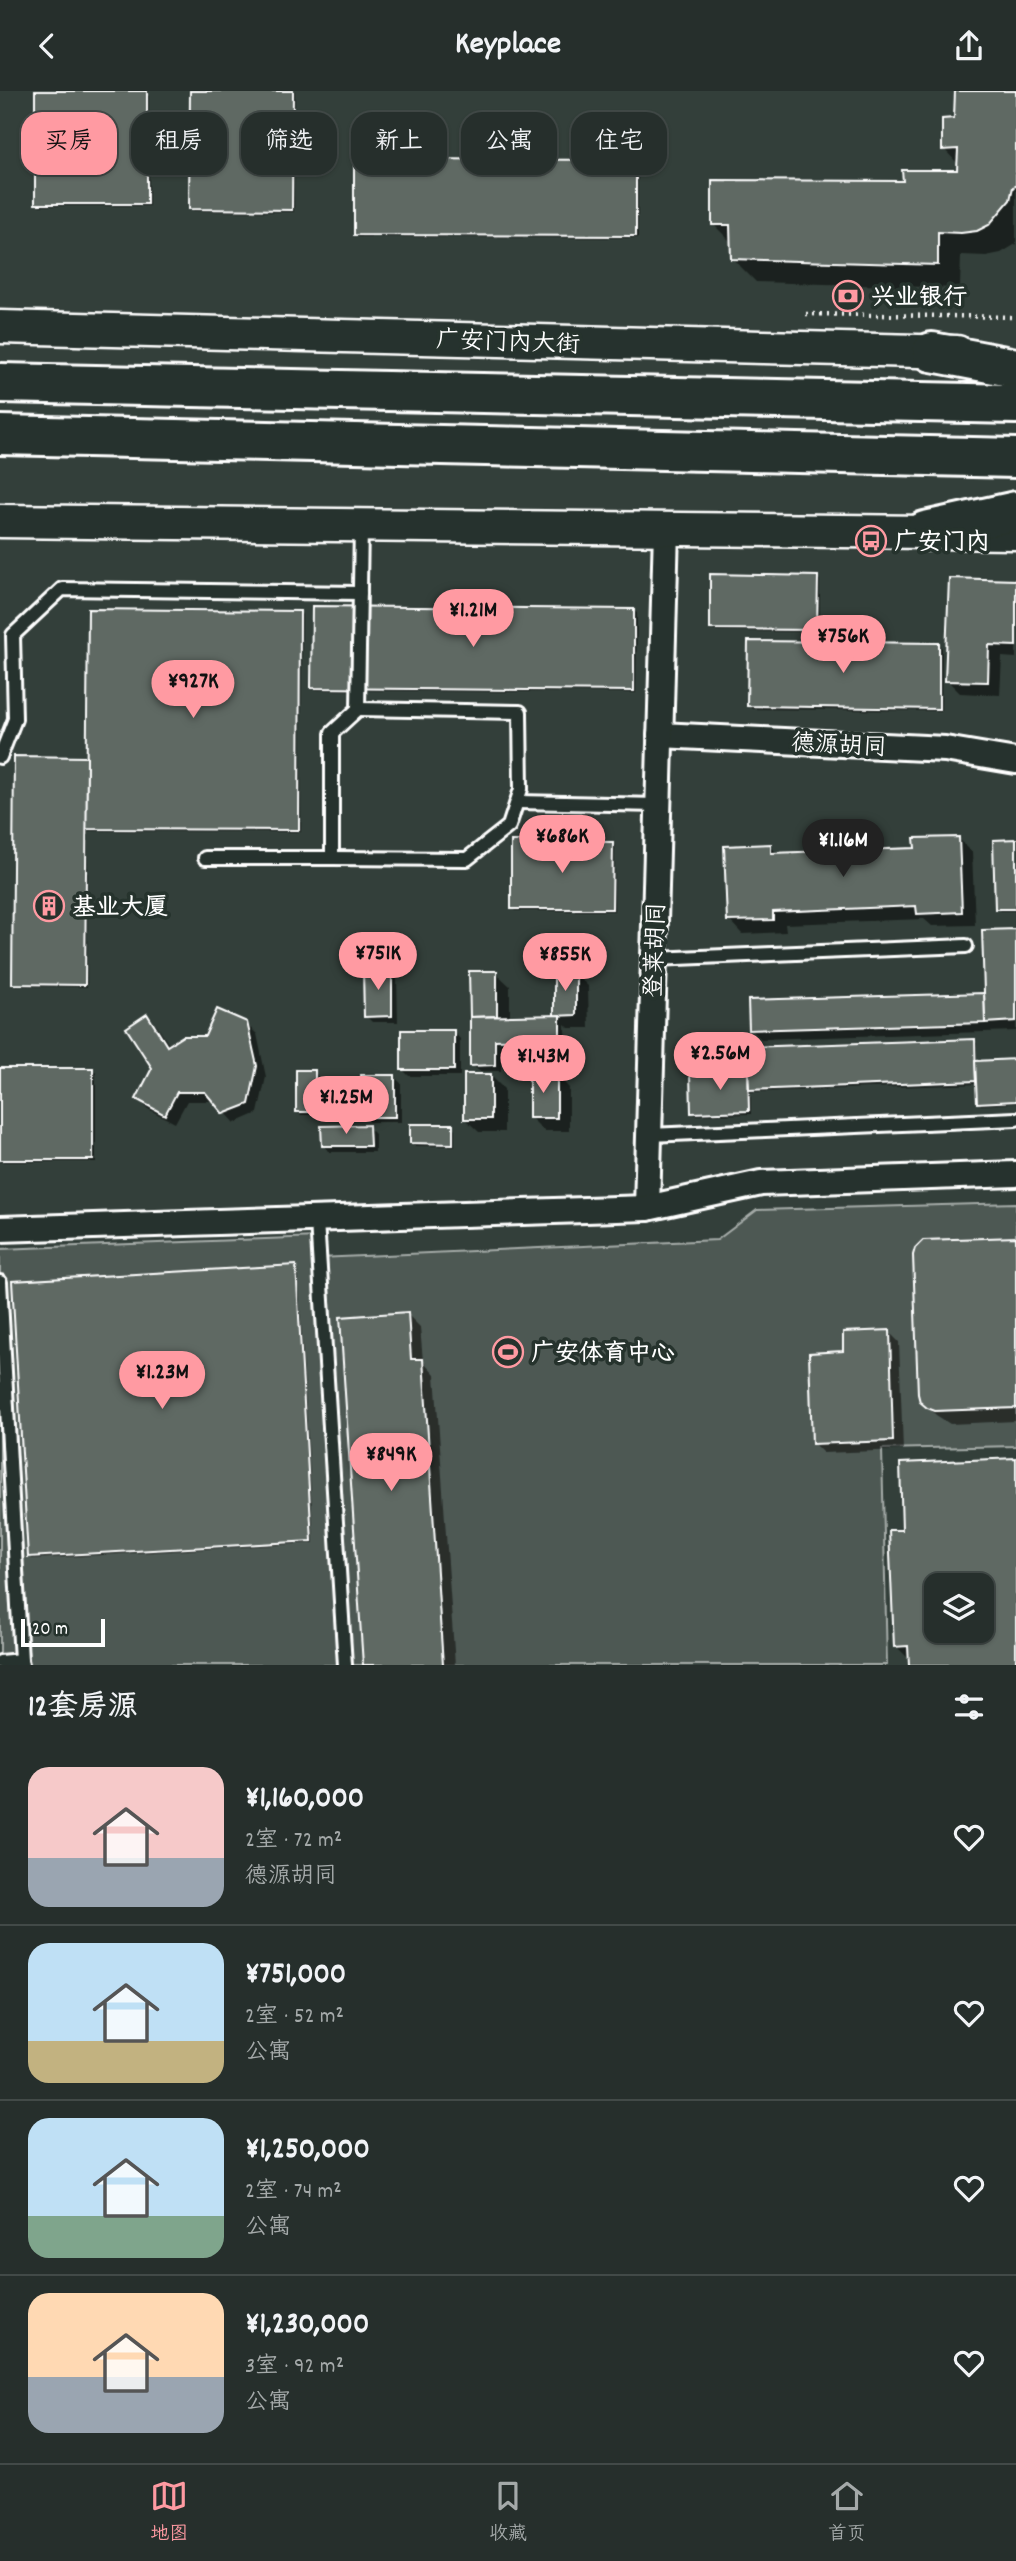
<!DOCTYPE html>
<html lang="zh">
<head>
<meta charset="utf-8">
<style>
  body { margin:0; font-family:Dekko,"LXGW WenKai TC",sans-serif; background:#323b38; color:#f1f3f6; height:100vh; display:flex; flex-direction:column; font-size:26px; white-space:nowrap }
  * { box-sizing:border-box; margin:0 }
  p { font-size:23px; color:#a4a9a9 }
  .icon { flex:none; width:38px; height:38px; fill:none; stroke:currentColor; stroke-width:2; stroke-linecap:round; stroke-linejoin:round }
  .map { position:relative; height:1574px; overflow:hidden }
  .panel { display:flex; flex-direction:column; background:#262f2c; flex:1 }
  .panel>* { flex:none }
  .top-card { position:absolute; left:21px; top:21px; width:975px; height:63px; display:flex; gap:14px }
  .fabs { position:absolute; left:924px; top:1482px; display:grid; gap:14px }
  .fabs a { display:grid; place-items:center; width:70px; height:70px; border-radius:14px; background:#262f2c; box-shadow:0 2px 5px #0004,0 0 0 2px #424a48; font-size:35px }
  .scale { position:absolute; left:21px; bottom:18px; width:84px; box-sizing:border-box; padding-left:7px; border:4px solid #fff; border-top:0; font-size:19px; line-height:24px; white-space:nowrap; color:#fff; -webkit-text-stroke:5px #26332d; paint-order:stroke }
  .price { position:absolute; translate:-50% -60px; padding:0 16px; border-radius:24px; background:#ff9aa2; color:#111; font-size:23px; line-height:46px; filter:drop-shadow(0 2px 4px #0008) }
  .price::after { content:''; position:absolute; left:50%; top:42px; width:21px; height:16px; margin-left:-10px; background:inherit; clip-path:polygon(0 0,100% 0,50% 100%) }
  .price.selected { background:#222; color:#fff }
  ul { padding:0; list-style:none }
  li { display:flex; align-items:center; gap:21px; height:175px; padding:0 28px }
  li+li { border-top:2px solid #424a48 }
  li span { display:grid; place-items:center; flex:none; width:196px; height:140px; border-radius:21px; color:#555 }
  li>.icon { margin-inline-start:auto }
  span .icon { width:84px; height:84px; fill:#fffc; stroke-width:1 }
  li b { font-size:30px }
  h2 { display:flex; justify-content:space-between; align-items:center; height:84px; padding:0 28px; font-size:30px }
  .tag { padding:0 24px; border-radius:21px; background:#262f2c; box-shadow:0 2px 5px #0004,0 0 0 2px #424a48; font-size:24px; line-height:63px }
  .tag.selected { background:#ff9aa2; color:#111 }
  header { display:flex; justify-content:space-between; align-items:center; height:91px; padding:0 28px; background:#262f2c; font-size:32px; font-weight:700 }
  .dock { display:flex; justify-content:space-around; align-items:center; height:98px; border-top:2px solid #424a48; background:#262f2c; font-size:19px; color:#a4a9a9 }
  .dock a { display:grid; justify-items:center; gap:4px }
  .dock .selected { color:#ff9aa2 }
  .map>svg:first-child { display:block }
  .green { fill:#4d5853; stroke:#a6aca9; stroke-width:2 }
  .shadow { fill:#0007; fill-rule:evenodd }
  .building { fill:#5f6964; stroke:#fff; stroke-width:2; fill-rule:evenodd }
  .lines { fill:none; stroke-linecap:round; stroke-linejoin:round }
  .service-casing { stroke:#fff; stroke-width:18 }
  .minor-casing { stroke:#fff; stroke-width:30 }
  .tertiary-casing { stroke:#fff; stroke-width:37 }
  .primary-casing { stroke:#fff; stroke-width:44 }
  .path { stroke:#fff; stroke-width:4.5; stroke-dasharray:2 5; stroke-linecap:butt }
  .service { stroke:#26332d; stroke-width:12 }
  .minor { stroke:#26332d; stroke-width:24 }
  .tertiary { stroke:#26332d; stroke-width:32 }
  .primary { stroke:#26332d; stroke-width:38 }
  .labels { text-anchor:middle; stroke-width:7; stroke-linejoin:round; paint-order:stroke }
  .poi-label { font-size:24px; font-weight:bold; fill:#fff; stroke:#26332d; text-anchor:start }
  .street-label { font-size:24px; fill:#fff; stroke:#26332d }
</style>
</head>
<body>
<header><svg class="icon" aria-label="back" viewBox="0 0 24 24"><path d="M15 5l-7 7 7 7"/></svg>Keyplace<svg class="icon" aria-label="share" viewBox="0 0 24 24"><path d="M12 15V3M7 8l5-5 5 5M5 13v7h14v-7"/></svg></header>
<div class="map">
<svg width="1016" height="1574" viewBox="0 0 1016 1574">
  <rect width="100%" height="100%" fill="#333f3a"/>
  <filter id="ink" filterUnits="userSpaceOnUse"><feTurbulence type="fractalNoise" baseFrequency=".0143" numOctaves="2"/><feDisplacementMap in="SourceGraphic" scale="14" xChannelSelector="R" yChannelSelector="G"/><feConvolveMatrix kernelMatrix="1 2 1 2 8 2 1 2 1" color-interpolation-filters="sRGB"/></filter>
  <g filter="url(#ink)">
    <polygon class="green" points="1016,1112 1016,1355 882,1358 887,1574 0,1574 0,1158 317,1146 319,1167 717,1149 757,1119"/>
    <g class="shadow">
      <polygon points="37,0 149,0 149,115 40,115 37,112"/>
      <polygon points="192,0 295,0 294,121 194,120 191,117"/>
      <polygon points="956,0 1016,0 1016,153 1001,162 986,165 961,164 960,197 756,191 732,167 732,152 713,133 959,81 959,74 944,58 956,29"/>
      <polygon points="636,71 638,74 638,147 358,146 356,143"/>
      <polygon points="817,487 820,489 820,541 714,540 711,537"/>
      <polygon points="1016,491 1016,567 1002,566 1000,604 960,602 947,589"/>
      <polygon points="634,520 637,522 636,602 316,599 313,596"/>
      <polygon points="300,521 302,524 301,741 88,740 87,896 16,895 14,892 89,668"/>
      <polygon points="939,554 942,557 941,620 752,618 749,615"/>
      <polygon points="958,747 972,761 975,834 932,835 924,828 785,833 786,841 742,843 729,829 770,755 779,764 917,758"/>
      <polygon points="1016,750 1016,820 1000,820 997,817"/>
      <polygon points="612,752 615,755 614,820 515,820 512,817"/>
      <polygon points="1016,840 1016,940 761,948 751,938 750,911 986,904"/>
      <polygon points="391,878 397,885 398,931 372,931 366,925"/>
      <polygon points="471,882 496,882 510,895 510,927 556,926 575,882 588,895 589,937 569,937 565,933 566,964 551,964 545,954 501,955 501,980 479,980 472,974"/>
      <polygon points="147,926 157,935 170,955 206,947 246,933 257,943 266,986 258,1022 235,1032 215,1010 187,1010 175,1032 148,1018 138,1008 154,977"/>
      <polygon points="454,941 460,948 460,985 409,985 402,978"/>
      <polygon points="974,950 977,952 977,972 1016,970 1016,1012 981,1014 979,1011 978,993 751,1001 751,1023 696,1024 693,1022 692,983 749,980"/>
      <polygon points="0,979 93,979 96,982 96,1071 0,1071"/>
      <polygon points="314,981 317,984 317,1024 301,1024 298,1021"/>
      <polygon points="556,983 569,997 569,1040 544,1040 531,1027"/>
      <polygon points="491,985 504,998 504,1041 479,1041 465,1028"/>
      <polygon points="394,986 401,992 401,1031 369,1031 362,1025"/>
      <polygon points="452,1035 455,1038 455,1055 414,1055 412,1052"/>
      <polygon points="368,1036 375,1043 375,1061 330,1061 323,1054"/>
      <polygon points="1016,1148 1016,1330 950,1333 936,1324 922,1310"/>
      <polygon points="295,1176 298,1179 314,1452 32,1468 30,1465"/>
      <polygon points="407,1223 420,1236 423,1270 435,1283 455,1574 364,1574"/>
      <polygon points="889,1241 899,1251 903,1359 823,1362 813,1352 845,1262"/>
      <path d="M1016 1369V1574L909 1568 896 1555 904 1440ZM936 1494H982V1540H936Z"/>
    </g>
    <g class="building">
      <rect x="35" y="0" width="112" height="113"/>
      <polygon points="190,0 293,0 292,119 189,118"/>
      <polygon points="955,0 1016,0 1016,95 1013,96 1010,109 989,134 977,140 961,142 938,141 938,174 731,168 730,134 712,134 712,89 903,90 902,79 957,79 958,58 942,59 942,28 954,27"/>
      <polygon points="354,68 636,69 636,145 354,144"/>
      <polygon points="710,483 818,485 817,539 710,538"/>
      <polygon points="949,487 1016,489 1016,555 989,554 988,591 945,590"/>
      <polygon points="312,515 634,518 634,600 311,597"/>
      <polygon points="88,518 300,520 299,739 86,738"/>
      <polygon points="748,550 939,552 939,618 747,615"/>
      <polygon points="14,665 87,666 85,894 12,893"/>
      <polygon points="959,746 962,821 917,823 916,815 773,821 773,829 727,830 724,755 771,753 771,762 915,757 914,747"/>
      <polygon points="1016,748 1016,818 995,818 993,749"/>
      <polygon points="511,750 613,751 612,818 511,818"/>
      <polygon points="1016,838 1016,930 985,932 982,839"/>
      <polygon points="363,877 392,877 392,925 364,926"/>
      <polygon points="469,880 497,880 497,925 470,926"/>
      <polygon points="554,880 576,880 576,924 554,925"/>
      <polygon points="984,902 985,932 749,939 748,909"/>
      <polygon points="217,918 247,931 257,975 249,1013 223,1023 205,1001 177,1001 165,1024 136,1008 152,977 126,937 147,923 167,955 183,945 205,945"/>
      <polygon points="560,924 560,958 543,958 543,948 495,949 495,974 470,975 470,926"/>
      <rect x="401" y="939" width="53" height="40"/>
      <polygon points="975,948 976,990 749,999 747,956"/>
      <polygon points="1016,968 1016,1010 977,1012 975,970"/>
      <rect x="0" y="977" width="93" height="92"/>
      <rect x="296" y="979" width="19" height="42"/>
      <polygon points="748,979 749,1020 691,1022 690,981"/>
      <rect x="529" y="982" width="28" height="45"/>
      <rect x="464" y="983" width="27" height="45"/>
      <rect x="361" y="984" width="34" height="42"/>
      <polygon points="410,1033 453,1033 453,1053 410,1052"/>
      <polygon points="369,1034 370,1055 322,1055 321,1035"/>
      <polygon points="1016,1146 1016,1317 935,1320 927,1317 920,1311 918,1303 913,1164 915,1157 923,1149"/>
      <polygon points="296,1174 312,1450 28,1466 12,1190"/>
      <polygon points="408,1221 411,1268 423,1268 443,1574 363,1574 340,1226"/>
      <polygon points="890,1239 893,1350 812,1353 809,1262 843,1260 843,1241"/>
      <path d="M1016 1367V1574H909L908 1555 894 1556 889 1439H902L900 1372ZM936 1494H982V1540H936Z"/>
    </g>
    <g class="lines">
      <g class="service-casing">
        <g id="service">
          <polyline points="0,666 15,628 13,544 62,498 360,502"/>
          <polyline points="518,711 658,714"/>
          <polyline points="205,767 332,767 332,642 358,618 361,435"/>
          <polyline points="332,767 467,768 509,735 521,698 520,621 358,618"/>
          <polyline points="654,868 966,855"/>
          <polyline points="649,1044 1016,1028"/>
          <polyline points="317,1130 345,1574"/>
          <polyline points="0,1191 21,1569"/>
          <polyline points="0,1571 21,1569 22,1574"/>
        </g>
      </g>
      <g class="minor-casing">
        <g id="minor">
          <polyline points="660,644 945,658 1016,670"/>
          <polyline points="647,1117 666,438"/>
          <polyline points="0,1138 647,1117 761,1092 1016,1083"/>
        </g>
      </g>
      <g class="tertiary-casing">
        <g id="tertiary">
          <polyline points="0,236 957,261"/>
          <polyline points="0,430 1016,442"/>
        </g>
      </g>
      <g class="primary-casing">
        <g id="primary">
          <polyline points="932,261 1016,277"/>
          <polyline points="0,292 1016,313"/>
          <polyline points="0,344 1016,367"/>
          <polyline points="925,440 1016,420"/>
        </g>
      </g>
      <polyline class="path" points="806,223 1016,226"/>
      <use href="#service" class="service"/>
      <use href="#minor" class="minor"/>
      <use href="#tertiary" class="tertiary"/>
      <use href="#primary" class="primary"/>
    </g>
  </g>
  <defs>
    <g id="bank-ring" transform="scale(1.575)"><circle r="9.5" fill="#26332d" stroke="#ff9aa2" stroke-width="1.5"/><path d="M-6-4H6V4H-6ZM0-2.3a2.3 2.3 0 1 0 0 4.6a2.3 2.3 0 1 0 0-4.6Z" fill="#ff9aa2"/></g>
    <g id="bus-ring" transform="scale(1.575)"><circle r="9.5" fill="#26332d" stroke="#ff9aa2" stroke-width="1.5"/><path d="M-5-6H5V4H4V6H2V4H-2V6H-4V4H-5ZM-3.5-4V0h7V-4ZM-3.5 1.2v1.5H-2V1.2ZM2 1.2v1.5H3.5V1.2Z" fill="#ff9aa2"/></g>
    <g id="building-ring" transform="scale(1.575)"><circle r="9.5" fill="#26332d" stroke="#ff9aa2" stroke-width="1.5"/><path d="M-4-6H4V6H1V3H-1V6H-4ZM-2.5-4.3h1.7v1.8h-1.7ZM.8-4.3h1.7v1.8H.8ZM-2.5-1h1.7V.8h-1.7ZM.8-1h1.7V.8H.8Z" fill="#ff9aa2"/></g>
    <g id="stadium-ring" transform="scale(1.575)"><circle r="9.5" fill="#26332d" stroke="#ff9aa2" stroke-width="1.5"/><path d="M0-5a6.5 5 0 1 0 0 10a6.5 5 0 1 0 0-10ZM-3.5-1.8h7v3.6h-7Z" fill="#ff9aa2"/></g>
  </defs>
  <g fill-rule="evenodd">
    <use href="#bank-ring" x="848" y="205"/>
    <use href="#bus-ring" x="871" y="450"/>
    <use href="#building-ring" x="49" y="815"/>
    <use href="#stadium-ring" x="508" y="1261"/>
  </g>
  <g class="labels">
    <g class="poi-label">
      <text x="871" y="213">兴业银行</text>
      <text x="894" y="458">广安门内</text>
      <text x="72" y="823">基业大厦</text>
      <text x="531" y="1269">广安体育中心</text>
    </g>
    <g class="street-label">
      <text transform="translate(508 250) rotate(2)" y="8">广安门内大街</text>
      <text transform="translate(839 653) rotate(3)" y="8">德源胡同</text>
      <text transform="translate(654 859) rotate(-88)" y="8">登莱胡同</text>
    </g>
  </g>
</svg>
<div class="fabs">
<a><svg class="icon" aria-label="layers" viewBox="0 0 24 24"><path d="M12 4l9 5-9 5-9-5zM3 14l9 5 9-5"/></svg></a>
</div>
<div class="scale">20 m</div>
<b class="price" style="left:473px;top:558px">¥1.21M</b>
<b class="price" style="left:843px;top:584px">¥756K</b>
<b class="price" style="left:193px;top:629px">¥927K</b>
<b class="price" style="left:562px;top:784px">¥686K</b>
<b class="price selected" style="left:843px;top:788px">¥1.16M</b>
<b class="price" style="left:378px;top:901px">¥751K</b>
<b class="price" style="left:565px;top:902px">¥855K</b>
<b class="price" style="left:720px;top:1001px">¥2.56M</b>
<b class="price" style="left:543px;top:1004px">¥1.43M</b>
<b class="price" style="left:346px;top:1045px">¥1.25M</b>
<b class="price" style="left:162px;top:1320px">¥1.23M</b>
<b class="price" style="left:391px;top:1402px">¥849K</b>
<div class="top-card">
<a class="tag selected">买房</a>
<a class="tag">租房</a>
<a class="tag">筛选</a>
<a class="tag">新上</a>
<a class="tag">公寓</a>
<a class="tag">住宅</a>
</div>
</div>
<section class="panel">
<h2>12套房源<svg class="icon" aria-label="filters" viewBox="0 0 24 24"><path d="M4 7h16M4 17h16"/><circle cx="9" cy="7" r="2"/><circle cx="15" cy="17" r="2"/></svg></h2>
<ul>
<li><span style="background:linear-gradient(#f6c9c9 65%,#9aa5b1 0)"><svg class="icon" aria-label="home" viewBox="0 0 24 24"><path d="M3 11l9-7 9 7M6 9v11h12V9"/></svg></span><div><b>¥1,160,000</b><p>2室 · 72 m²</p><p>德源胡同</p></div><svg class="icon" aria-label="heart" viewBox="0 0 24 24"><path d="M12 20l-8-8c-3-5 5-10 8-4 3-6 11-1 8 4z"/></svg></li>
<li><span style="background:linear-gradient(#bfe0f5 70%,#c2b280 0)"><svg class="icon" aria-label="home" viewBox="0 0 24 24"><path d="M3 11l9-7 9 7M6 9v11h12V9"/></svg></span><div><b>¥751,000</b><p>2室 · 52 m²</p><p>公寓</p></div><svg class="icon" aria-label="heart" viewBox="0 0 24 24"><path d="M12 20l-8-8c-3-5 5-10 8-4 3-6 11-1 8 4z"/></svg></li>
<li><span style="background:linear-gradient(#bfe0f5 70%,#7fa58c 0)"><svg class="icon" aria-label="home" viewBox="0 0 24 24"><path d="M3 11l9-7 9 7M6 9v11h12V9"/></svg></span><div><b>¥1,250,000</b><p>2室 · 74 m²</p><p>公寓</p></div><svg class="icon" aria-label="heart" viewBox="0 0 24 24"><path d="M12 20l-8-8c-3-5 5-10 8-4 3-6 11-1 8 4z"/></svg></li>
<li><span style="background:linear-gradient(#ffd9b3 60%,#9aa5b1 0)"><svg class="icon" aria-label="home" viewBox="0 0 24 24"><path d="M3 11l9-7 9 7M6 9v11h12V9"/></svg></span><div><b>¥1,230,000</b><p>3室 · 92 m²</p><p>公寓</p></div><svg class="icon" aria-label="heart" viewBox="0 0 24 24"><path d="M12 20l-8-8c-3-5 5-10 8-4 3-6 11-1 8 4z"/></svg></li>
</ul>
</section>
<nav class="dock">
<a class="selected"><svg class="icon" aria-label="map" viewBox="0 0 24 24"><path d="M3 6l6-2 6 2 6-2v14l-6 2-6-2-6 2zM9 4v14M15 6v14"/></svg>地图</a>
<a><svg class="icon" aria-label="saved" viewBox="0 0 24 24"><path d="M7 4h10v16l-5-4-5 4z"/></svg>收藏</a>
<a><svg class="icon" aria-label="home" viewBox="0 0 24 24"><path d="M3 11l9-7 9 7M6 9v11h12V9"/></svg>首页</a>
</nav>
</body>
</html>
